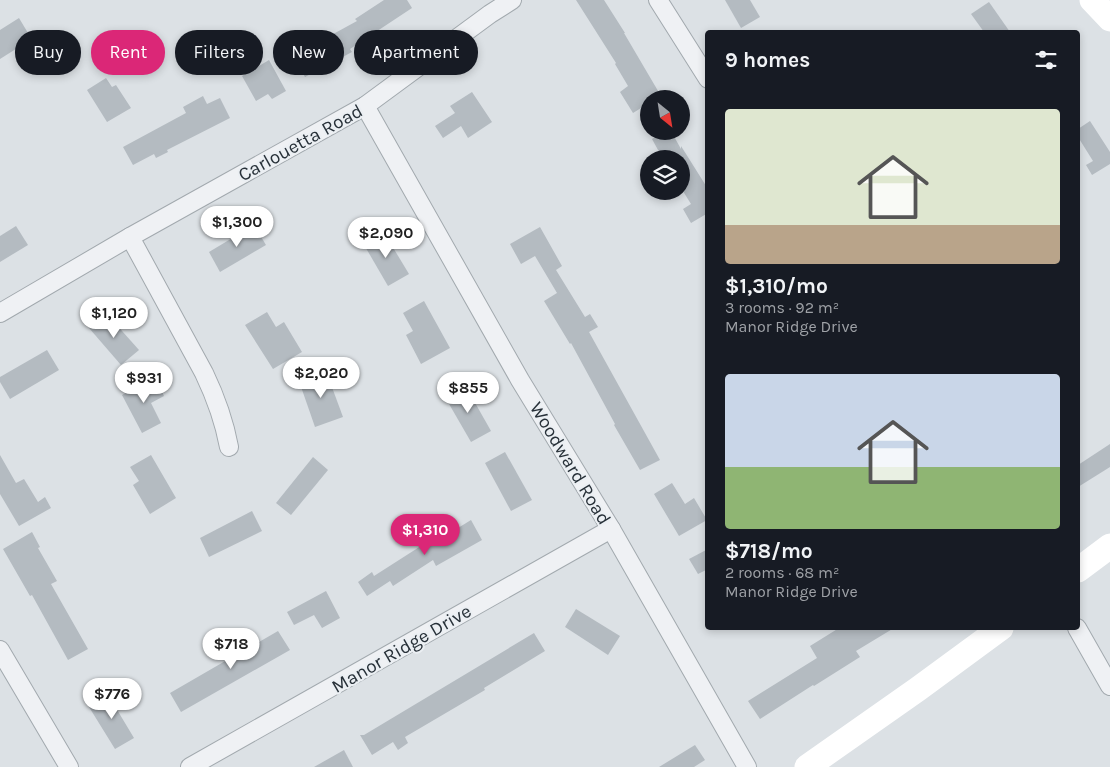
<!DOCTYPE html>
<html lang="en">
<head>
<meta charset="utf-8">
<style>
  body { margin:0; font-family:Karla,sans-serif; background:#242831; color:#f1f3f6; height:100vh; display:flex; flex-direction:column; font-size:19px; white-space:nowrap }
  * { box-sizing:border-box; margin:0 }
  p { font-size:16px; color:#9ea1a6 }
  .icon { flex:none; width:28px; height:28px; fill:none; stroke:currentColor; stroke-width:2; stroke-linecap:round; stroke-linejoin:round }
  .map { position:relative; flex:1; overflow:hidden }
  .drawer { position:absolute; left:705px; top:30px; width:375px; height:600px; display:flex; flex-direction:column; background:#171b24; border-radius:5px; box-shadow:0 2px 8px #0003 }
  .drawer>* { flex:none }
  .banner { position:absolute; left:15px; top:30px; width:475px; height:45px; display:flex; gap:10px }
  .needle { width:32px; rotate:150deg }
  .buttons { position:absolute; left:640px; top:90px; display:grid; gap:10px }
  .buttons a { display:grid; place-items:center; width:50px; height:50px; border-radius:50%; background:#171b24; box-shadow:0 2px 8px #0003; font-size:25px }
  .price { position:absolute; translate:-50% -42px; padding:0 11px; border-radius:18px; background:#fff; color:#222; font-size:16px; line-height:32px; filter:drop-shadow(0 1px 2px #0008) }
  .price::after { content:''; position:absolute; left:50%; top:30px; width:15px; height:11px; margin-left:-8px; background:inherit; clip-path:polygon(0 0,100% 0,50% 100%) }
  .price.active { background:#db2777; color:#fff }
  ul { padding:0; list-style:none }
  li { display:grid; align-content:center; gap:10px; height:265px; padding:0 20px }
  li span { display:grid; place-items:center; height:155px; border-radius:5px; color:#555 }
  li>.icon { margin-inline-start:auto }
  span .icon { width:90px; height:90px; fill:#fffc; stroke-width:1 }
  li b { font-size:21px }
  h2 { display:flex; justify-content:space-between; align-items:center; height:60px; padding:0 20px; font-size:21px }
  .pill { padding:0 18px; border-radius:22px; background:#171b24; box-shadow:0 2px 8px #0003; font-size:18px; line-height:45px }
  .pill.active { background:#db2777; color:#fff }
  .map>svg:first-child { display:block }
  .building { fill:#b4bbc1 }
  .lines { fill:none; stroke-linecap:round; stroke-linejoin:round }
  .street-casing { stroke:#a2a9ae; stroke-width:20 }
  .street { stroke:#eff1f4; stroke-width:18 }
  .secondary { stroke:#fff; stroke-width:25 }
  .labels { text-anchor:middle; stroke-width:4; stroke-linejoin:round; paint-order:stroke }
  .street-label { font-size:19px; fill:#283139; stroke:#ebeff3 }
</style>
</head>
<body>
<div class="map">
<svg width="1110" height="767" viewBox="0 0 1110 767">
  <rect width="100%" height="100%" fill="#dce1e5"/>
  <g class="building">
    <polygon points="384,0 407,0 412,8 350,49 352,52 305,77 293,56 357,21 355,19"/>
    <polygon points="576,0 604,0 625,33 624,33 661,96 656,99 649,99 649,103 633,113 620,92 628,86 615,64 616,63"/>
    <polygon points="725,0 750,0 760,17 741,28"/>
    <polygon points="989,2 1010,32 984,32 971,14"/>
    <polygon points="19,18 37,48 24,55 19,47 0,59 0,30"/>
    <polygon points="269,60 286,91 272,99 268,94 256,101 242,76"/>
    <polygon points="106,78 112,87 116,85 131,108 107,122 87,90"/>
    <polygon points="472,92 492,122 468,138 461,126 443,138 435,126 455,113 450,106"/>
    <polygon points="203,96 207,104 220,98 230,118 167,150 168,152 156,158 154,154 133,165 123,147 186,113 183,107"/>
    <polygon points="1090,121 1110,152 1110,164 1092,175 1086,165 1093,161 1078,137 1078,129"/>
    <polygon points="666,131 671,131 681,149 681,146 708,189 708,213 691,223 683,209 691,204 681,188 681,159 663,159 652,139"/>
    <polygon points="254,225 266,245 220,272 209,252"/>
    <polygon points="16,226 28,245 0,262 0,236"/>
    <polygon points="540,227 562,266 556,270 585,317 590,314 598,327 589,332 660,460 640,470 614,425 615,424 571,343 570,344 544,301 557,293 535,256 521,264 510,244"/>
    <polygon points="383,231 409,274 388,286 363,243"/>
    <polygon points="424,301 450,348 421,364 406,335 413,331 403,313"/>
    <polygon points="267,312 276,327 284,322 302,352 273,369 245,325"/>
    <polygon points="106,313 139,350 121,365 89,328"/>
    <polygon points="47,350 59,370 10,399 0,382 0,377"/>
    <polygon points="326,371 343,417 315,427 299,381"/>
    <polygon points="155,377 164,396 151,403 161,423 142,433 122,395"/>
    <polygon points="465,385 491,431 471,442 445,397"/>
    <polygon points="1110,444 1110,467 1078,487 1078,465"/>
    <polygon points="505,452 532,500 511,511 485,463"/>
    <polygon points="0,455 16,483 24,479 38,502 45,497 51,508 19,526 0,494"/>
    <polygon points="151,455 176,498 150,514 133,485 139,481 130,467"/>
    <polygon points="313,457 328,470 291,515 276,503"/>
    <polygon points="672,483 685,504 694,498 707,520 679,536 654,494"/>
    <polygon points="252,511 262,531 209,557 200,538"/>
    <polygon points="471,520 482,540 436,566 433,560 393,586 390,581 367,596 358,582 372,572 374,576 424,544 423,542 456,524 458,528"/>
    <polygon points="32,532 40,547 38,548 57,581 51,584 88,649 68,660 32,595 30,596 3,549"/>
    <polygon points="708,549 708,569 698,574 689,559"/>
    <polygon points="326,591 340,618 322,628 314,615 294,625 287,612"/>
    <polygon points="576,609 620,636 608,655 565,627"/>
    <polygon points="839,628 894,628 856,651 860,657 814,686 813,685 760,719 748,701 817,658 810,646"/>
    <polygon points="278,631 290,650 181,712 170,693 246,649 242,643 255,635 259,642"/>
    <polygon points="534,633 545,651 484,688 485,690 405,737 408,743 398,750 393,742 372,755 360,735 364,735"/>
    <polygon points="116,692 123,704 116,708 134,738 115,749 89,707"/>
    <polygon points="695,745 705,760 694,767 659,767"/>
    <polygon points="344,750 353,767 314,767"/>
  </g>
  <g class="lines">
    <g class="street-casing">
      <g id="street">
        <polyline points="658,0 708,79"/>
        <polyline points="365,106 520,380 611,529 747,767"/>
        <path d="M130 237 204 373C216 398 224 420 229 447"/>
        <polyline points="0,313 130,237 365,106 490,14 512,0"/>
        <polyline points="1077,628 1110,686"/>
        <polyline points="0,650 69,767"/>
        <polyline points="190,767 611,529"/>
      </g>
    </g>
    <use href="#street" class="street"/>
    <g class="secondary">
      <polyline points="1092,0 1110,19"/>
      <polyline points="1078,570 1110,546"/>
      <polyline points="807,767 918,689 1001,628"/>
    </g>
  </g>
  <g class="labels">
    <g class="street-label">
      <text transform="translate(300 142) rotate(-29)" y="7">Carlouetta Road</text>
      <text transform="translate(571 463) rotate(59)" y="7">Woodward Road</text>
      <text transform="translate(401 648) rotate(-30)" y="7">Manor Ridge Drive</text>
    </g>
  </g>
</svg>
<div class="buttons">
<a><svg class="needle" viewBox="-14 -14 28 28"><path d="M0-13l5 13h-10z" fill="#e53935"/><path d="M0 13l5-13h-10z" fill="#9ea1a6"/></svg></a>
<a><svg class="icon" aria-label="layers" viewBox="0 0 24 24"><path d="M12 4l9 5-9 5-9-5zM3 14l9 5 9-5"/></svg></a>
</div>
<b class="price" style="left:237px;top:248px">$1,300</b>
<b class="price" style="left:386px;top:259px">$2,090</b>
<b class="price" style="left:114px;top:339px">$1,120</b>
<b class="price" style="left:321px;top:399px">$2,020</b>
<b class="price" style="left:144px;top:404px">$931</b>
<b class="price" style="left:468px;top:414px">$855</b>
<b class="price active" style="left:425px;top:556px">$1,310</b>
<b class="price" style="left:231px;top:670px">$718</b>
<b class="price" style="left:112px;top:720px">$776</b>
<div class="banner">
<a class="pill">Buy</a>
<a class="pill active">Rent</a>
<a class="pill">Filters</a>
<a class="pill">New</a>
<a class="pill">Apartment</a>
</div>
<section class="drawer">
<h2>9 homes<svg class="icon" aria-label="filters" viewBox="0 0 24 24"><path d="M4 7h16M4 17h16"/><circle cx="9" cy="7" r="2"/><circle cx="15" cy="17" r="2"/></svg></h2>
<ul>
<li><span style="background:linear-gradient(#dfe7d0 75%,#b9a48a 0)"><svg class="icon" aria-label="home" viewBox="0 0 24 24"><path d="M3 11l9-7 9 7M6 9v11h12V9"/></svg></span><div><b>$1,310/mo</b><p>3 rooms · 92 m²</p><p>Manor Ridge Drive</p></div></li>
<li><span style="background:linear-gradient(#c9d6e8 60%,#8fb573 0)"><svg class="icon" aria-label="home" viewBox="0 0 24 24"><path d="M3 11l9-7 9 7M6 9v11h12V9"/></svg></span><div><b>$718/mo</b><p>2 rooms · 68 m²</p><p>Manor Ridge Drive</p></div></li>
</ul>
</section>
</div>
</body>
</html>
